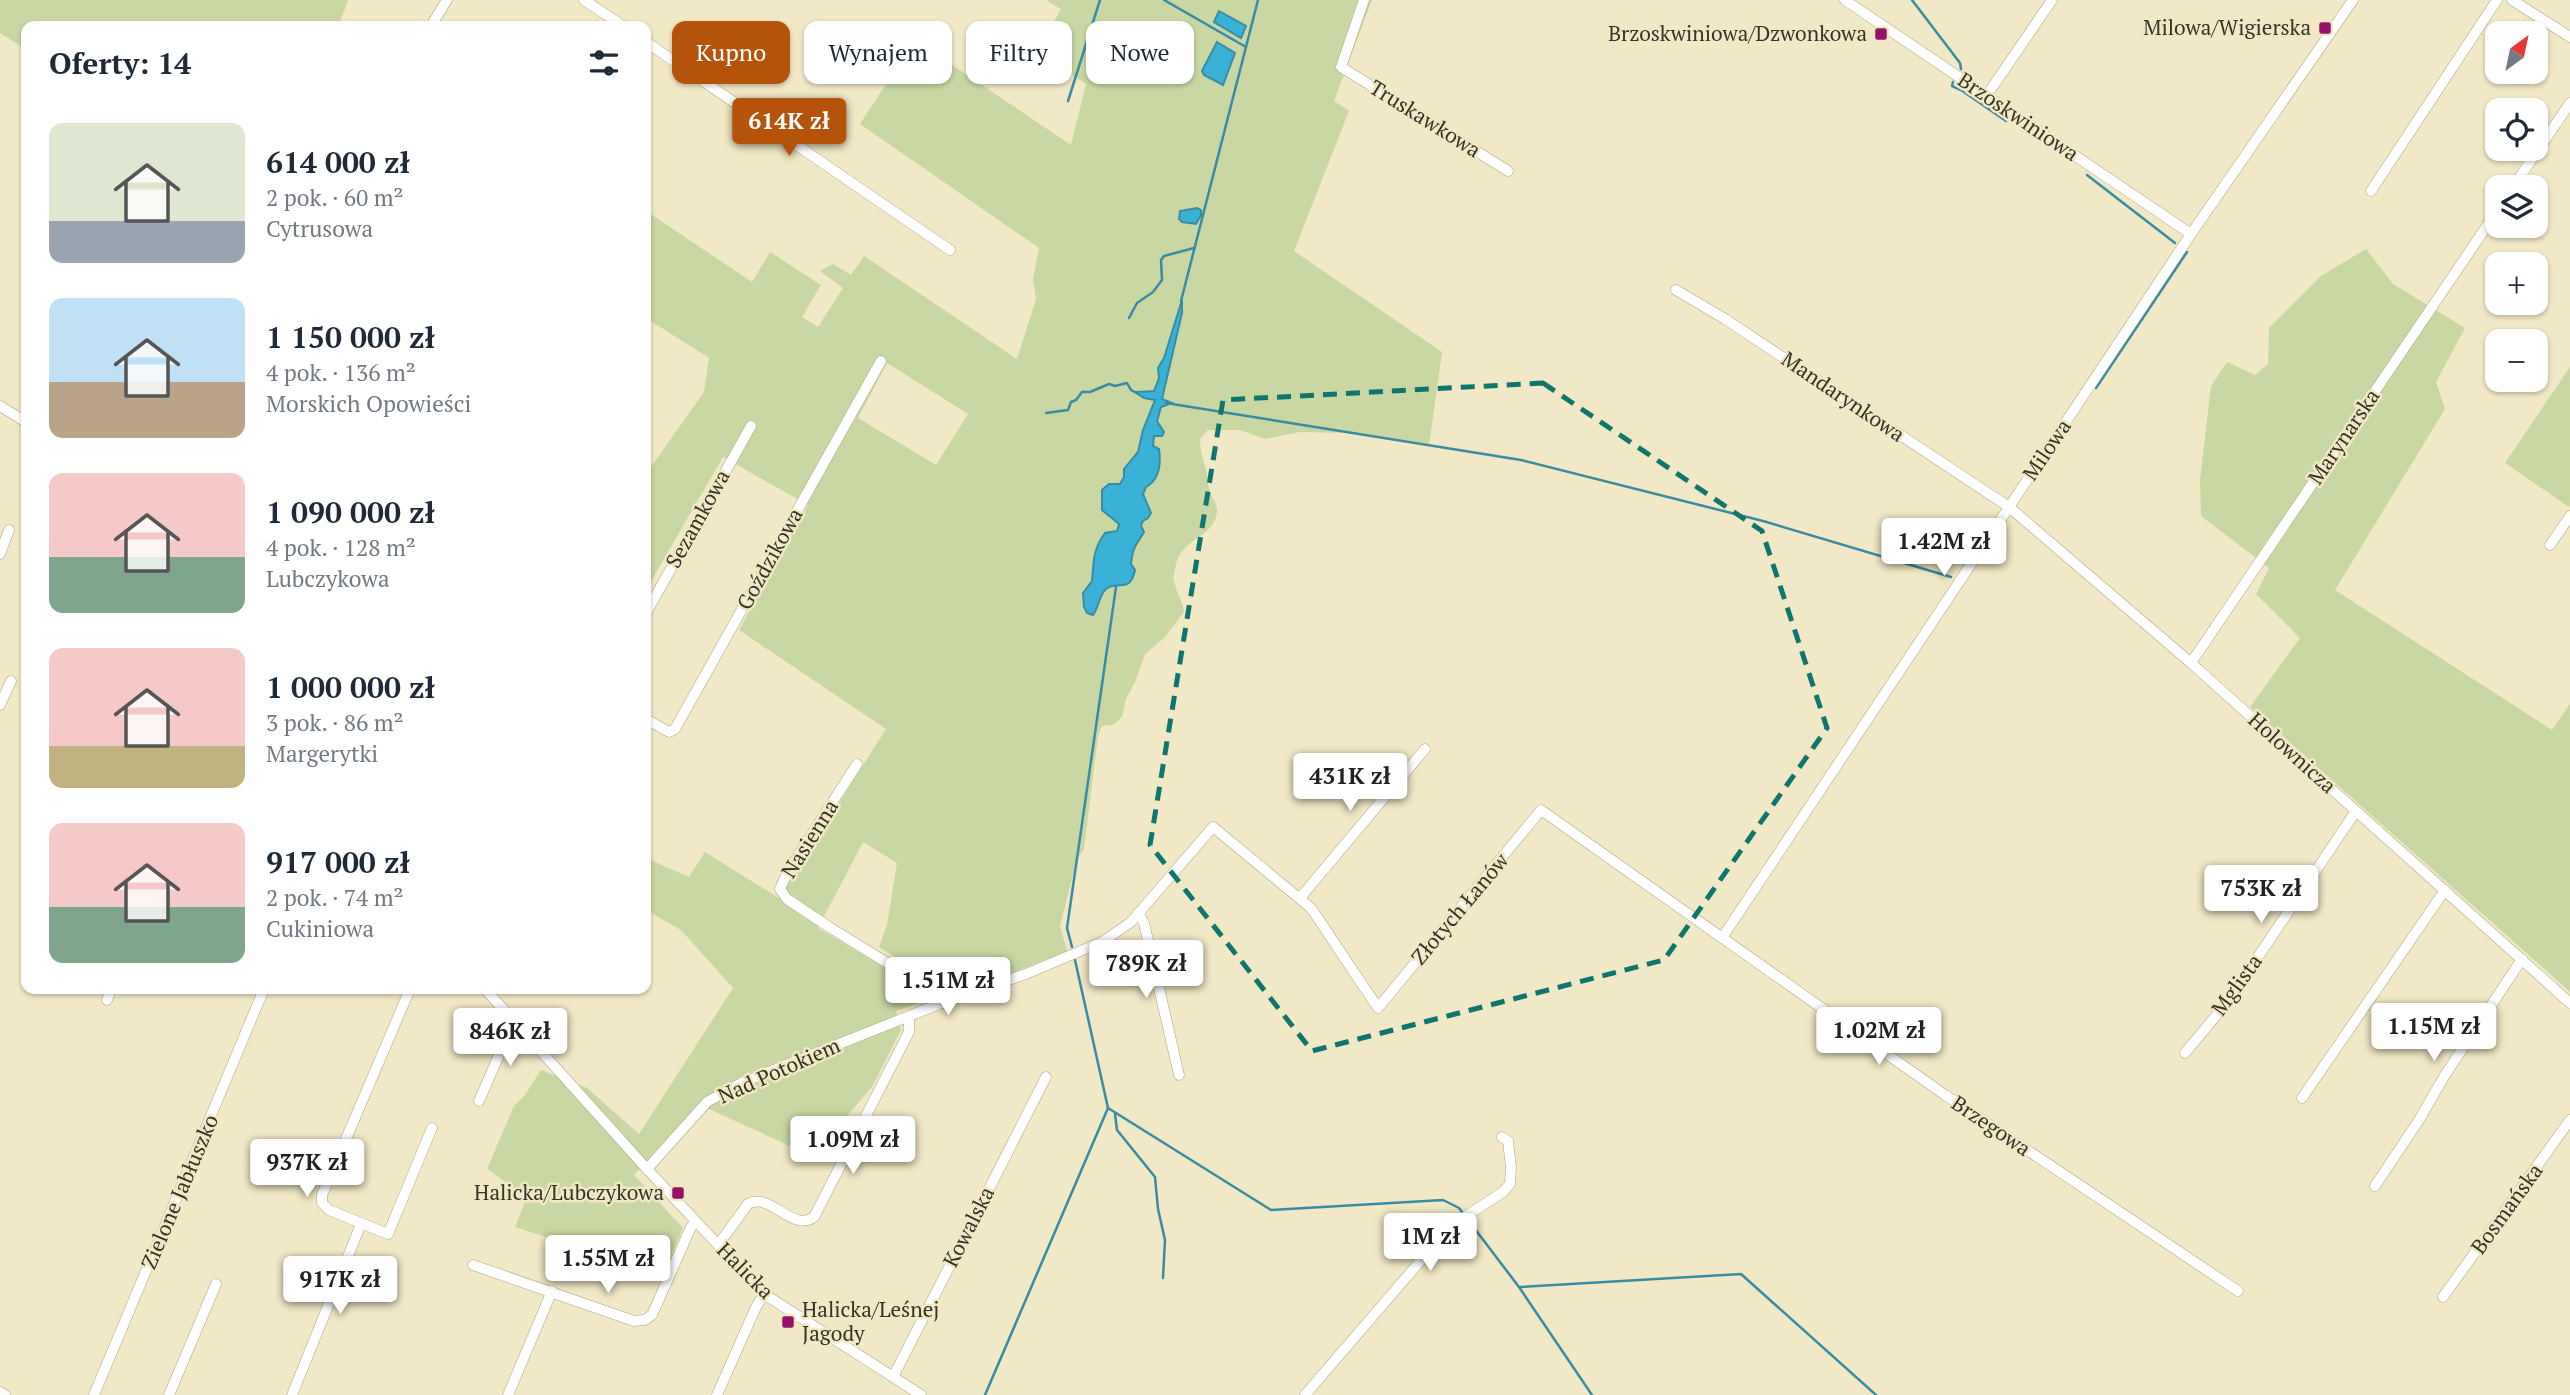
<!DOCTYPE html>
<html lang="pl">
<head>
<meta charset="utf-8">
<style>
  body { margin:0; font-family:"PT Serif",serif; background:#f2f2f3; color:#1f2937; height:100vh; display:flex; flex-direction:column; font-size:26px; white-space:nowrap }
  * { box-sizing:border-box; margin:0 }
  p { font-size:23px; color:#747a83 }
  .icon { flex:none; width:38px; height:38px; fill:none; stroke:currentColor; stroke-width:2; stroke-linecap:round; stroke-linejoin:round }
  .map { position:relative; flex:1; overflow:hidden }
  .sheet { position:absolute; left:21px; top:21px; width:630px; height:973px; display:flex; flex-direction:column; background:#fff; border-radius:14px; box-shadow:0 2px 5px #0004 }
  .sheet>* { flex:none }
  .top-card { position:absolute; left:672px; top:21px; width:665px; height:63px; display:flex; gap:14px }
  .needle { width:46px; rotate:33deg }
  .fabs { position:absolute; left:2485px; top:21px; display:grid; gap:14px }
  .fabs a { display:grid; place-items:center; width:63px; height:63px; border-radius:14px; background:#fff; box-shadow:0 2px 5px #0004; font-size:35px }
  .price { position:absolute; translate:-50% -60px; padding:0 16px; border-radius:7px; background:#fff; color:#222; font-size:23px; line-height:46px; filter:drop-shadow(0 2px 4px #0008) }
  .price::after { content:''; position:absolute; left:50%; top:42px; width:21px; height:16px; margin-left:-10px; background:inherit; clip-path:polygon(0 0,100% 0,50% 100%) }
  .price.current { background:#b45309; color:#fff }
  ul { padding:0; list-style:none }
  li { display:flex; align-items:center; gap:21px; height:175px; padding:0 28px }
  li span { display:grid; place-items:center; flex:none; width:196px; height:140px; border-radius:14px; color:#555 }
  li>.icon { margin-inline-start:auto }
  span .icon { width:84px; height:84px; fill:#fffc; stroke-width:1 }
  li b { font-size:30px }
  h2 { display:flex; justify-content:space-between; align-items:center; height:84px; padding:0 28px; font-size:30px }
  .pill { padding:0 24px; border-radius:14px; background:#fff; box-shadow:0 2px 5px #0004; font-size:24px; line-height:63px }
  .pill.current { background:#b45309; color:#fff }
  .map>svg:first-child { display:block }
  .green { fill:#c9d8a2; fill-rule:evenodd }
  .water { fill:#3ab2d8; stroke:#398ca3; stroke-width:2 }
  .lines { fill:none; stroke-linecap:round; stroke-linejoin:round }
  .stream { stroke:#398ca3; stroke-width:2.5 }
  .minor-casing { stroke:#ada483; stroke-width:11 }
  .minor { stroke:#fff; stroke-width:10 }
  .marked { fill:none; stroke:#0f766e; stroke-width:5; stroke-dasharray:14 9; stroke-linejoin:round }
  .poi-dot { fill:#971166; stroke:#f1e8c5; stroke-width:2.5 }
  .labels { text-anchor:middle; stroke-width:5; stroke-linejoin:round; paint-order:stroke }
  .poi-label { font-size:21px; fill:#373426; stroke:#f1e8c5; text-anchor:end }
  .street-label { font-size:21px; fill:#373426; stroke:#f1e8c5 }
</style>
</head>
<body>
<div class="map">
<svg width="2570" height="1395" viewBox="0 0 2570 1395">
  <rect width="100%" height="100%" fill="#f1e8c5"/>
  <g class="green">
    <polygon points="0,0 347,0 348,1 338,26 26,26 26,49 0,33"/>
    <path d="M1046 0H1372L1334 101 1349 111 1294 251 1442 352 1429 446 1349 433 1300 432 1265 439 1240 430H1208L1200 439C1200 451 1203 459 1206 470 1208 477 1207 485 1210 492 1212 499 1218 504 1217 512 1214 540 1179 536 1175 570 1174 573 1173 579 1174 581 1176 592 1182 599 1184 612L1164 638 1145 654 1136 680 1126 699 1122 717 1113 725 1102 726 1098 736 1084 849 1077 859 1060 926 1067 951 1010 974 941 995 935 982 879 947 887 925 897 863 863 842 818 928 923 991 926 1000 896 1011 901 1030 872 1087 812 1156 698 1104 634 1175 683 1228 663 1275 515 1227 527 1197 487 1169 514 1106 525 1095 541 1070 587 1088 639 1134 733 988 681 930 646 910V858L689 877 705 852 779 898 886 729 739 630 808 505 723 457 646 590V474L704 392 709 358 646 318V211L752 282 770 252 821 285 802 317 818 327 843 288 820 271 833 264 851 275 864 256 1017 359 1036 299 1033 279 1039 248 860 124 915 40 1071 145 1086 84 1036 52 1061 9ZM887 363 968 414 936 465 858 418Z"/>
    <polygon points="2366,249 2393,284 2465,328 2436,382 2445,409 2335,590 2552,730 2570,704 2570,992 2250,707 2300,638 2256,594 2269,568 2201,516 2200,480 2211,386 2227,362 2255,375 2268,364 2269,328 2321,276"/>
    <polygon points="2570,367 2570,505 2569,507 2505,463"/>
  </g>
  <g class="water">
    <polygon points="1219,11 1246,26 1241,38 1214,22"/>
    <polygon points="1217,42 1235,53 1223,85 1204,75 1202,71"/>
    <polygon points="1197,208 1201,210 1201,215 1196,224 1182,222 1179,219 1180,211"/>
    <path d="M1182 300V313L1162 399 1172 403 1161 407 1157 421 1164 432 1162 436H1154L1153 446 1159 449C1161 463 1160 479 1146 487L1143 494 1151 513 1148 518 1143 521 1141 526 1144 532C1136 546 1133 545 1131 564L1135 570C1130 594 1118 580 1106 589 1099 595 1099 607 1093 615L1087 613 1084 607 1083 593 1092 581C1094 562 1092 551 1105 533L1117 531 1119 524 1102 510V490L1109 484H1120L1124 477V469L1138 452 1143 430 1155 400 1144 398 1135 392 1154 391 1159 378 1158 368 1164 358Z"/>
  </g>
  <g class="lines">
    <g class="stream">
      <polyline points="1164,0 1246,47"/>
      <polyline points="1912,0 1960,63 1961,69"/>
      <polyline points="1953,82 1952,86 1961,90 2006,121"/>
      <polyline points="1068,101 1100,0"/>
      <polyline points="2087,175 2175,243"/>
      <polyline points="1181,301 1258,0"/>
      <polyline points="1129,318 1137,303 1153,292 1162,280 1161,260 1164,256 1194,248"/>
      <polyline points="2096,388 2187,252"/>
      <polyline points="1166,403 1521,460 1763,521 1951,577"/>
      <polyline points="1046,413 1068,410 1071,402 1076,400 1082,392 1090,392 1109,384 1115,386 1127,383 1131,390 1137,393"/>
      <polyline points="1072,947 1067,928 1116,587"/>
      <polyline points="1108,1108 1271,1210 1443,1200 1459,1208 1519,1287 1592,1395"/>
      <polyline points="1115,1114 1117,1130 1155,1177 1158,1209 1165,1240 1163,1278"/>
      <polyline points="1520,1287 1741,1274 1876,1395"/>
      <polyline points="985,1395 1108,1108 1075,960"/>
    </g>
    <g class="minor-casing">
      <g id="minor">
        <polyline points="584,0 623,26"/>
        <polyline points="1364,0 1341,67 1508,171"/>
        <polyline points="1845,0 2191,234"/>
        <polyline points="2512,0 2570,37"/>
        <polyline points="431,26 447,0"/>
        <polyline points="646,42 950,250"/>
        <polyline points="1987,95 2052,0"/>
        <polyline points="2513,187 2570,103"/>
        <polyline points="2371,191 2497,0"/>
        <polyline points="1676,290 1725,319 2009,507 2191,663 2570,1003"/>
        <polyline points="0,406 26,422"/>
        <polyline points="2550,545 2570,516"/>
        <polyline points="0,554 9,530"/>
        <polyline points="646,613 751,426"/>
        <polyline points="2191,663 2497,211"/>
        <polyline points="0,705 11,681"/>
        <polyline points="646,719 669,732 675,729 881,361"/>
        <polyline points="857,764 787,873 780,889 787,899 829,927 928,988 937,1005"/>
        <polyline points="1300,898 1425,749"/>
        <polyline points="1138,913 1144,923 1179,1075"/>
        <polyline points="1722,938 2191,234 2353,0"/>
        <polyline points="410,989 322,1195 322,1203 329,1210 388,1234 432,1128"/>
        <polyline points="485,989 647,1169 764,1294 921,1395"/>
        <polyline points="107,1000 111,989"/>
        <polyline points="2185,1053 2229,1000 2356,811"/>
        <polyline points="2302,1098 2445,890"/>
        <polyline points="479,1101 514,1021"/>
        <polyline points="647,1169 707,1102 741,1083 937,1005 1026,974 1102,942 1131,922 1213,827 1311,908 1378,1008 1541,810 1945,1095 2238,1291"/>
        <polyline points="2375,1186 2419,1120 2445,1075 2522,959"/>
        <path d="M718 1245 748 1204C770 1191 792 1233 814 1217L909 1032V1016"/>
        <polyline points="473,1265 634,1321 645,1320 652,1315 691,1227 696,1222"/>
        <polyline points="2443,1297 2570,1120"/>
        <polyline points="893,1377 1046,1077"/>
        <polyline points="0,1392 5,1395"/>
        <polyline points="94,1395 264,989"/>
        <polyline points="169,1395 216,1284"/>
        <polyline points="292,1395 361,1224"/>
        <polyline points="508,1395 552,1291"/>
        <polyline points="717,1395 756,1307 764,1294"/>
        <polyline points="1305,1395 1441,1237 1460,1220 1503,1192 1510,1184 1511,1168 1508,1141 1502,1137"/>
      </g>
    </g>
    <use href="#minor" class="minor"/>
  </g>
  <path class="marked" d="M1543 383 1762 531 1827 728 1664 960 1312 1051 1150 845 1223 400Z"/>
  <g class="poi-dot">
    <rect x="2318" y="21" width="14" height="14" rx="3.5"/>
    <rect x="1874" y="27" width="14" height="14" rx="3.5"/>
    <rect x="671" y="1186" width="14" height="14" rx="3.5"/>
    <rect x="781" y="1315" width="14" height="14" rx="3.5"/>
  </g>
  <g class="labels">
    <g class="poi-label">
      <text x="2311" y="35">Milowa/Wigierska</text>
      <text x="1867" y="41">Brzoskwiniowa/Dzwonkowa</text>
      <text x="664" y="1200">Halicka/Lubczykowa</text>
      <text x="802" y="1317" text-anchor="start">Halicka/Leśnej<tspan x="802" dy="24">Jagody</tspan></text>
    </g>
    <g class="street-label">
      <text transform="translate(2018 117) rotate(34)" y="7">Brzoskwiniowa</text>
      <text transform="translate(1425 119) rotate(32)" y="7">Truskawkowa</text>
      <text transform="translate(1843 397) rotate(34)" y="7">Mandarynkowa</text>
      <text transform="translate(2344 437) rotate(-56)" y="7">Marynarska</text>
      <text transform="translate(2047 450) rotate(-56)" y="7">Milowa</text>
      <text transform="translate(698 519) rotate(-61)" y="7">Sezamkowa</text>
      <text transform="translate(770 559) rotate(-61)" y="7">Goździkowa</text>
      <text transform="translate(2292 753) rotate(42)" y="7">Holownicza</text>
      <text transform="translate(810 839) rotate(-58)" y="7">Nasienna</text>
      <text transform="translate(1460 909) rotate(-50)" y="7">Złotych Łanów</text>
      <text transform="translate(2237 985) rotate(-54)" y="7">Mglista</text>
      <text transform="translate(779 1071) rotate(-24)" y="7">Nad Potokiem</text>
      <text transform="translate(1991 1126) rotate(34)" y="7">Brzegowa</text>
      <text transform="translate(180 1192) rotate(-67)" y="7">Zielone Jabłuszko</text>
      <text transform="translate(2507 1209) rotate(-54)" y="7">Bosmańska</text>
      <text transform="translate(969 1227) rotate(-63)" y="7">Kowalska</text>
      <text transform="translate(745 1271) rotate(45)" y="7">Halicka</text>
    </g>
  </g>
</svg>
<div class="fabs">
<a><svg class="needle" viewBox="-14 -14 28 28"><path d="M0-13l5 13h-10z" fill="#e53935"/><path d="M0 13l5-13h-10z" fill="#747a83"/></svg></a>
<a><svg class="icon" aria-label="locate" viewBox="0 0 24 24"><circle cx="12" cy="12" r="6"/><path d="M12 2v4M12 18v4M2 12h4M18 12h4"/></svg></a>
<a><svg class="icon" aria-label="layers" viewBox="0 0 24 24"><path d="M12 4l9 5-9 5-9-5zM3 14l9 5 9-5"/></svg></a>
<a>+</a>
<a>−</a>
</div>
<b class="price current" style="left:789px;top:158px">614K zł</b>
<b class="price" style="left:1944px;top:578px">1.42M zł</b>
<b class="price" style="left:1350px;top:813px">431K zł</b>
<b class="price" style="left:2261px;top:925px">753K zł</b>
<b class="price" style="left:1146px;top:1000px">789K zł</b>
<b class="price" style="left:948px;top:1017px">1.51M zł</b>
<b class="price" style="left:2434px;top:1063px">1.15M zł</b>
<b class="price" style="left:1879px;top:1067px">1.02M zł</b>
<b class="price" style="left:510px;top:1068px">846K zł</b>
<b class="price" style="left:853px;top:1176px">1.09M zł</b>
<b class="price" style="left:307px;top:1199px">937K zł</b>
<b class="price" style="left:1430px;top:1273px">1M zł</b>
<b class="price" style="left:608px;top:1295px">1.55M zł</b>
<b class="price" style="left:340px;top:1316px">917K zł</b>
<div class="top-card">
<a class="pill current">Kupno</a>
<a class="pill">Wynajem</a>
<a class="pill">Filtry</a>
<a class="pill">Nowe</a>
</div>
<section class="sheet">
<h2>Oferty: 14<svg class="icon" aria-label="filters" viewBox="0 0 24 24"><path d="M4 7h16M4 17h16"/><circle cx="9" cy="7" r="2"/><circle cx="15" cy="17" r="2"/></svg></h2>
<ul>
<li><span style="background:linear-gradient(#dfe7d0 70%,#9aa5b1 0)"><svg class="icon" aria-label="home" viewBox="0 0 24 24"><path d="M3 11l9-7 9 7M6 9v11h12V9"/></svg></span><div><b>614 000 zł</b><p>2 pok. · 60 m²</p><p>Cytrusowa</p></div></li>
<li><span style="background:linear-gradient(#bfe0f5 60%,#b9a48a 0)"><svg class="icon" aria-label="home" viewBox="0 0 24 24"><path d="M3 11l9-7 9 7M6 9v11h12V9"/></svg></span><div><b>1 150 000 zł</b><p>4 pok. · 136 m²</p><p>Morskich Opowieści</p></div></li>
<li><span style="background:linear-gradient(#f6c9c9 60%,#7fa58c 0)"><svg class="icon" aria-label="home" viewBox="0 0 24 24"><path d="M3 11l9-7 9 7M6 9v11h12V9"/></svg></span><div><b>1 090 000 zł</b><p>4 pok. · 128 m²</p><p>Lubczykowa</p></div></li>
<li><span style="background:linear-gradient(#f6c9c9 70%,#c2b280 0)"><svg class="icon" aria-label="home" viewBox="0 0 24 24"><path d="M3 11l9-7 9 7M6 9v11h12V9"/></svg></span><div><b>1 000 000 zł</b><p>3 pok. · 86 m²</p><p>Margerytki</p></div></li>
<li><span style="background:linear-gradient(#f6c9c9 60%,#7fa58c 0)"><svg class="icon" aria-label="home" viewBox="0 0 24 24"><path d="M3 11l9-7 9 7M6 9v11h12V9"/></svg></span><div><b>917 000 zł</b><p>2 pok. · 74 m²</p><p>Cukiniowa</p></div></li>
</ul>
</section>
</div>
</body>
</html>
